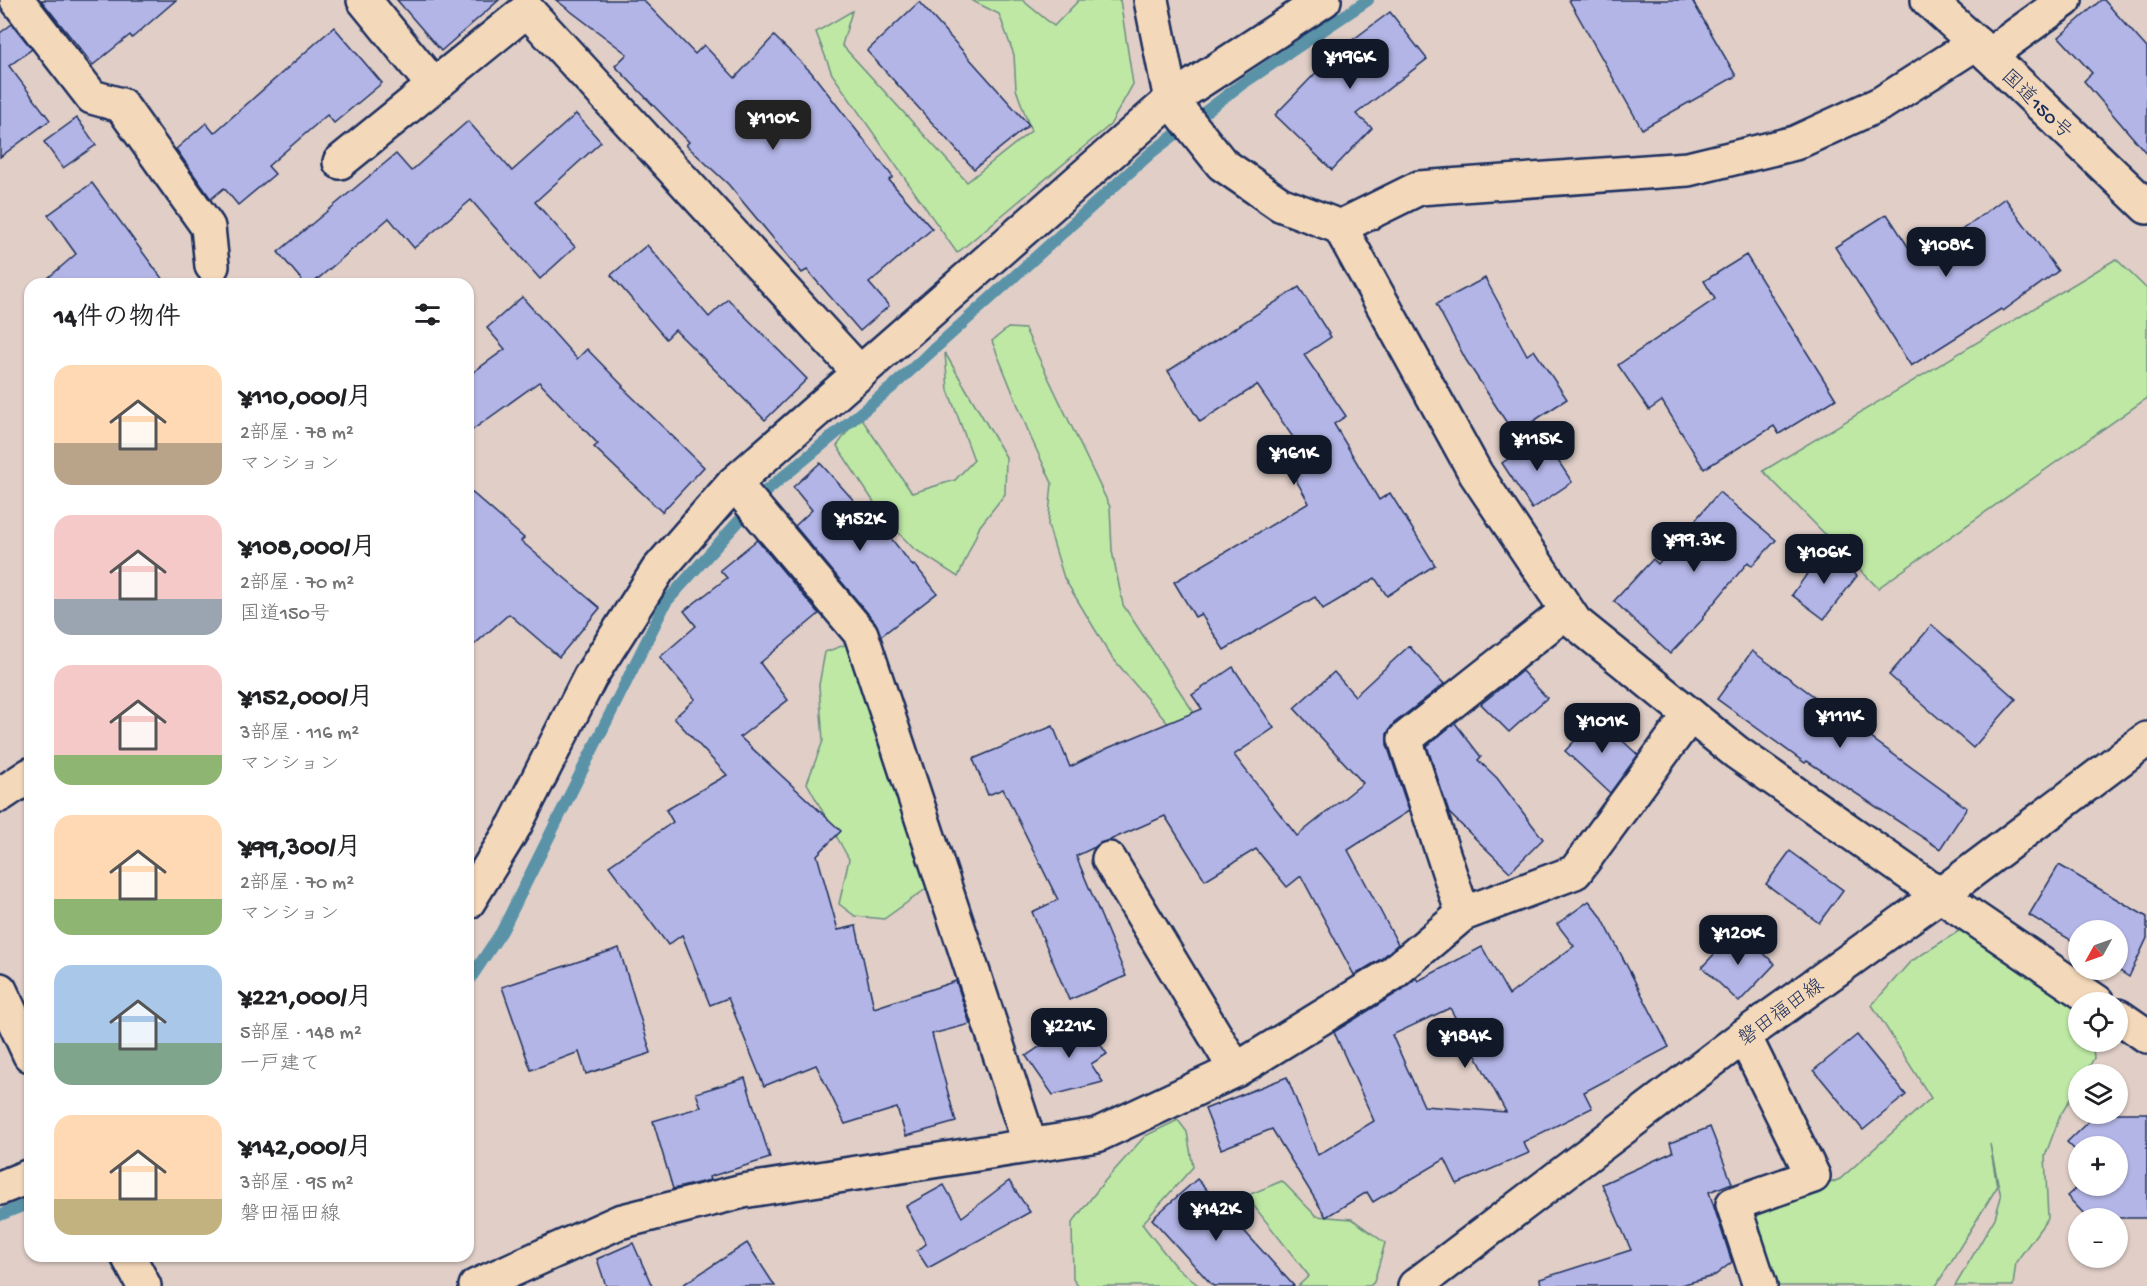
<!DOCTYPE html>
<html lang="ja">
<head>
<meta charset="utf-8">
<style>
  body { margin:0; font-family:"Gochi Hand","Klee One",sans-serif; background:#f6f6f6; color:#202124; height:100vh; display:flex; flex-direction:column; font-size:22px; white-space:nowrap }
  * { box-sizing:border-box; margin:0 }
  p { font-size:20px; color:#757577 }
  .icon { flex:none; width:33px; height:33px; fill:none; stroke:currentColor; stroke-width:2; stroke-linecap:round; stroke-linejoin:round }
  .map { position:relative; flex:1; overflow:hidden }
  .side { position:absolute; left:24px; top:278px; width:450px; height:984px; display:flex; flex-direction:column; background:#fff; border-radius:18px; box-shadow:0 2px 4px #0004 }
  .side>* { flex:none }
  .needle { width:39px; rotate:230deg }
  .controls { position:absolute; left:2068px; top:920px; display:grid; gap:12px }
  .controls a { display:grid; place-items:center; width:60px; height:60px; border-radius:50%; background:#fff; box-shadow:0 2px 4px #0004; font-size:30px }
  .price { position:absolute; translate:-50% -51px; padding:0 14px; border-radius:12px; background:#111827; color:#fff; font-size:20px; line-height:39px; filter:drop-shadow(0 2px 3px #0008) }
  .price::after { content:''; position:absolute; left:50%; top:36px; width:18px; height:14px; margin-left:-9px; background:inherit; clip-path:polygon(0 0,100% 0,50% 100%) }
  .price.active { background:#222; color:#fff }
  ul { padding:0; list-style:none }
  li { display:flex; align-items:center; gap:18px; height:150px; padding:0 30px }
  li span { display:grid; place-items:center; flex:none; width:168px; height:120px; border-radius:18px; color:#555 }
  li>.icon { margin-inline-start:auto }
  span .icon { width:72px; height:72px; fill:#fffc; stroke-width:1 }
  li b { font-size:26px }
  h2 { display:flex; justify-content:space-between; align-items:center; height:72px; padding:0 30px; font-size:26px }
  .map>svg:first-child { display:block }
  .green { fill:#bee8a4; stroke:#6c8c81; stroke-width:1.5 }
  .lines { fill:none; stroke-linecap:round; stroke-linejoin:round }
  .stream { stroke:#5a93a8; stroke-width:12 }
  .building { fill:#b3b5e6; stroke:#1b2f5e; stroke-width:1.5; fill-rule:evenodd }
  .street-casing { stroke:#1b2f5e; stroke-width:38 }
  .secondary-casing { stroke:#1b2f5e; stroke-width:38 }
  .primary-casing { stroke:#1b2f5e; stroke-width:38 }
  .highway-casing { stroke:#1b2f5e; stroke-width:38 }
  .street { stroke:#f4d8ba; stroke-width:33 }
  .secondary { stroke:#f4d8ba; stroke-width:33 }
  .primary { stroke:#f4d8ba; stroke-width:33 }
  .highway { stroke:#f4d8ba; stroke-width:33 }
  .labels { text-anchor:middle; stroke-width:4.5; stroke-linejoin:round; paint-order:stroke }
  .street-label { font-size:20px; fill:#1b2f5e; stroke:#f4d8ba }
</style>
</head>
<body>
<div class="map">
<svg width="2147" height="1286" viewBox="0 0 2147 1286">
  <rect width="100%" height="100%" fill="#e0cec7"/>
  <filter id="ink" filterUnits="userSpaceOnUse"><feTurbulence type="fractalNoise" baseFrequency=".0167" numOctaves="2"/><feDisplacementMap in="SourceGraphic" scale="12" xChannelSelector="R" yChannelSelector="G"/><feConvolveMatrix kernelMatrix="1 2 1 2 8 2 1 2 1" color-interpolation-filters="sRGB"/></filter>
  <g filter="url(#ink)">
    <g class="green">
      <polygon points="971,0 1022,0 1054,26 1079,0 1120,0 1133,84 1110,125 957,253 832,74 816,32 852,11 842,45 967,182 1031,131 1016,89 1014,55 999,14"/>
      <polygon points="2116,259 2147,289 2147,398 1878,588 1763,471"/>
      <polygon points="1008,328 1025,329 1110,507 1112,551 1123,605 1202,725 1202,764 1111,656 1064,578 1048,525 1052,483 1031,438 992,341"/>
      <polygon points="945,353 1006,457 1005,494 980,526 958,577 913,548 883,516 837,446 859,415 912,493 955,480 974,460 948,390"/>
      <polygon points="853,642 930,886 884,919 855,916 839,904 849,859 807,783 823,741 819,685 825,652"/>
      <polygon points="1962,929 2079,1008 2079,1041 2092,1041 2094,1058 2085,1074 2079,1074 2079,1084 2060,1116 2045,1156 2048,1218 2016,1262 2013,1286 1955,1286 1995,1218 2001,1197 1990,1144 1997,1187 1936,1286 1772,1286 1755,1213 1840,1179 1931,1098 1872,1005 1910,962"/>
      <polygon points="1178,1120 1187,1132 1193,1167 1142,1224 1174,1265 1199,1286 1078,1286 1073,1279 1072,1223 1103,1183 1145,1136"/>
      <polygon points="1282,1181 1316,1216 1352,1219 1385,1243 1374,1282 1370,1286 1298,1286 1309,1276 1246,1196"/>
    </g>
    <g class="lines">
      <g class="stream">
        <polyline points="468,982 502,931 666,602 766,491 892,387 1152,152 1242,84 1368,0"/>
        <polyline points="0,1215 30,1203"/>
      </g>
    </g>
    <g class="building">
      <polygon points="41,0 176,0 132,38 130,35 93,65"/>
      <polygon points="397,0 499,0 441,51"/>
      <polygon points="556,0 643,0 695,54 704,45 735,78 774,36 811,72 893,177 889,180 932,229 869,283 889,306 860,331 807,270 802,273 728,184 686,145 689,142 615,66 627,54"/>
      <polygon points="1569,0 1692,0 1736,76 1642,129"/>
      <polygon points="2101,0 2104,0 2147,48 2147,154 2084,81 2092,73 2059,37"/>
      <polygon points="919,2 1029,125 974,169 867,51"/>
      <polygon points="1390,12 1427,59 1356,114 1372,128 1332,170 1275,115 1335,53"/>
      <polygon points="12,24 32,49 9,66 50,120 0,157 0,33"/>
      <polygon points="334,27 382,83 334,123 327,115 268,166 275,174 238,205 224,188 211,199 176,149 206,123 214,133"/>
      <polygon points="576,114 601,142 535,202 575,247 540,279 471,200 414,248 389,218 312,284 305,284 278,252 396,154 411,171 468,121 512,171"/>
      <polygon points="77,118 96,145 63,168 44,142"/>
      <polygon points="92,183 166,284 41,284 76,254 48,215"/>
      <polygon points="2005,198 2058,271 2003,311 2001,309 1911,366 1835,247 1887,214 1918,262"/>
      <polygon points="647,245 709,317 728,299 807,379 765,420 675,330 666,339 611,275"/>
      <polygon points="1746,255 1836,399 1779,434 1774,426 1704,469 1662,401 1649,410 1618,365 1715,299 1704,281"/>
      <polygon points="1485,278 1527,355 1534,350 1567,399 1514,434 1466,360 1436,304"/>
      <polygon points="1299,287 1331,337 1304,355 1346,416 1334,424 1379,500 1390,493 1435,565 1387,596 1375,578 1323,609 1315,597 1224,650 1201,614 1195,617 1174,582 1309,503 1292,473 1310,462 1257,385 1200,422 1168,371"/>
      <polygon points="522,297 577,359 587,349 623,386 622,387 704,467 662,512 594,447 598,444 539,382 468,433 468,376 505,349 487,328"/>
      <polygon points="1542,436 1572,482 1532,509 1502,463"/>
      <polygon points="820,463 884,534 886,532 913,566 915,565 937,593 881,636 875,622 795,526 812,510 793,487"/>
      <polygon points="468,489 524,538 521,541 600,608 559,657 509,614 468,650"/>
      <polygon points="1719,492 1776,540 1752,566 1748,562 1703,616 1703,619 1670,654 1614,601 1653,559 1658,564"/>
      <polygon points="757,540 819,614 760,663 788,700 740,737 841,831 817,855 838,930 856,926 874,1008 956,981 970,1024 932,1034 956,1122 906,1136 897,1108 845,1124 816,1065 764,1086 728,998 710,1005 682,935 668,945 609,866 673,822 666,810 727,775 674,718 695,699 660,657 696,626 684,611 727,578 720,570"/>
      <polygon points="1824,550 1857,576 1824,619 1792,595"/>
      <polygon points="1932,625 2016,699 1973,748 1889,675"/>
      <polygon points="1409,646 1444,684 1393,724 1387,734 1387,745 1409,811 1348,850 1398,944 1381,959 1354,975 1301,876 1287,887 1256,849 1205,880 1165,816 1110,840 1100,843 1095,847 1076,856 1126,976 1069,1000 1032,912 1058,900 1003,789 988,795 973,759 1053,726 1070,767 1108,748 1202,709 1192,695 1233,667 1274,728 1234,755 1297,836 1363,783 1294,708 1334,672 1355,696"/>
      <polygon points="1752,651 1967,808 1940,849 1807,761 1805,763 1717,699"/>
      <polygon points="1522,671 1547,698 1509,732 1481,704"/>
      <polygon points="1597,717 1638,755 1610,793 1565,751"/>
      <polygon points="1455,723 1481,757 1478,760 1497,778 1543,839 1510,872 1449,813 1427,746"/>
      <polygon points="1790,851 1843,890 1819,923 1766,884"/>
      <polygon points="2059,865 2147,917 2147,938 2129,977 2117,969 2118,930 2079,930 2079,945 2029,915"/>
      <path d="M1589 901 1601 916 1669 1047 1584 1092 1592 1108 1523 1142 1529 1153 1457 1184 1445 1159 1373 1202 1367 1192 1326 1217 1272 1129 1221 1149 1205 1109 1287 1077 1318 1155 1374 1121 1334 1032 1402 990 1416 978 1418 981 1482 947 1509 995 1574 946 1557 924ZM1450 1008 1506 1112 1424 1106 1392 1035Z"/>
      <polygon points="1738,929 1775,964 1739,1002 1702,967"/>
      <polygon points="619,948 651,1053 586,1074 579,1052 531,1070 502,987"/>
      <polygon points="1082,1018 1107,1054 1091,1064 1103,1082 1053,1095 1026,1056"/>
      <polygon points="1857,1035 1906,1095 1863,1130 1814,1070"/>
      <polygon points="745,1078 770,1158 709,1177 710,1180 673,1189 653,1121 701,1107 696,1093"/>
      <polygon points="2097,1113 2147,1113 2147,1218 2088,1218 2067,1196 2079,1185 2118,1185 2118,1146 2079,1146 2079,1154 2067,1142"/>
      <polygon points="1710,1127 1732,1183 1709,1192 1732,1262 1714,1276 1677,1286 1541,1286 1540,1279 1631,1250 1602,1184 1673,1152 1670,1143"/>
      <polygon points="1197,1179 1294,1286 1213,1286 1152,1219"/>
      <polygon points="1009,1181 1030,1212 928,1268 917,1251 926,1244 906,1206 944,1185 962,1217"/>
      <polygon points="633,1243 652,1286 606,1286 597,1259"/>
      <polygon points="747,1243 775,1286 681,1286"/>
    </g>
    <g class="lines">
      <g class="street-casing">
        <g id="street">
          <polyline points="17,0 92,97 121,105 208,227 212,266"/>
          <polyline points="364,0 434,86"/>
          <polyline points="1989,55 2065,0"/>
          <polyline points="1171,100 1222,164 1280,204 1340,227 1476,474 1575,622 1736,752 1940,895 2097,1002"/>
          <polyline points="340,162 527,10 860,373"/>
          <polyline points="1340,227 1419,188 1688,169 1795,143 1882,103 1976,43"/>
          <polyline points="734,483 861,634 1030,1145"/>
          <polyline points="0,795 30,775"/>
          <polyline points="1109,859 1236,1070"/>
          <polyline points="1463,914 1405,739 1567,611"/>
          <polyline points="0,990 30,1055"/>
          <polyline points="2118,1016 2147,1036"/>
          <polyline points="1744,1036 1813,1176 1733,1204 1760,1286"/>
          <polyline points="128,1256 144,1286"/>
          <polyline points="476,1286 619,1222 743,1191 1097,1135 1236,1070 1392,974 1463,914 1575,872 1690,715"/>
        </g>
      </g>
      <g class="secondary-casing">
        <g id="secondary">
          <polyline points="1151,0 1171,100"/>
          <polyline points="468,902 515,825 590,677 658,570 734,483 1171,100 1324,0"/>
          <polyline points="0,1188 30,1176"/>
        </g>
      </g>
      <g class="primary-casing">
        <polyline id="primary" points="1415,1286 1744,1036 1940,895 2147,739"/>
      </g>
      <g class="highway-casing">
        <polyline id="highway" points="1928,0 1989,55 2147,207"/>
      </g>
      <use href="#street" class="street"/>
      <use href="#secondary" class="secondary"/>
      <use href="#primary" class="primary"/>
      <use href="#highway" class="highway"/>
    </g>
  </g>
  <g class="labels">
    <g class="street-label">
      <text transform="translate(2038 103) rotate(44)" y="7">国道150号</text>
      <text transform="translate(1780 1011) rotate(-36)" y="7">磐田福田線</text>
    </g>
  </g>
</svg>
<div class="controls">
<a><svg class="needle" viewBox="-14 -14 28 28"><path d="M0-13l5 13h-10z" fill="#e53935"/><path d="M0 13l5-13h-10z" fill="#757577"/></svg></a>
<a><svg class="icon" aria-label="locate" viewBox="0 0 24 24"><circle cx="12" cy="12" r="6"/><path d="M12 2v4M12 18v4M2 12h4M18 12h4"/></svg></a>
<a><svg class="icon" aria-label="layers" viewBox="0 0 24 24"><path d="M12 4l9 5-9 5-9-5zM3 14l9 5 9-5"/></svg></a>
<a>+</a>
<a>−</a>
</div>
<b class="price" style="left:1350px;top:90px">¥196K</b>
<b class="price active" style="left:773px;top:151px">¥110K</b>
<b class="price" style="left:1946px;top:278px">¥108K</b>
<b class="price" style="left:1537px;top:472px">¥115K</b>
<b class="price" style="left:1294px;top:486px">¥161K</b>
<b class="price" style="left:860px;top:552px">¥152K</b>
<b class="price" style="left:1694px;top:573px">¥99.3K</b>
<b class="price" style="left:1824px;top:585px">¥106K</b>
<b class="price" style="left:1840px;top:749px">¥111K</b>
<b class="price" style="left:1602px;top:754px">¥101K</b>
<b class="price" style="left:1738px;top:966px">¥120K</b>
<b class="price" style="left:1069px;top:1059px">¥221K</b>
<b class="price" style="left:1465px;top:1069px">¥184K</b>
<b class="price" style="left:1216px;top:1242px">¥142K</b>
<section class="side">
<h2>14件の物件<svg class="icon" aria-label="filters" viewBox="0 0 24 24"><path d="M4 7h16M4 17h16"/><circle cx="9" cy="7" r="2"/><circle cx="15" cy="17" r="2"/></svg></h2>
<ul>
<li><span style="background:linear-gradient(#ffd9b3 65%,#b9a48a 0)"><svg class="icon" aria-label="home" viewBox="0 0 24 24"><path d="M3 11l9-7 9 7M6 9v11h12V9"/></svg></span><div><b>¥110,000/月</b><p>2部屋 · 78 m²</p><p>マンション</p></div></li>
<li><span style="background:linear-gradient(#f6c9c9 70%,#9aa5b1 0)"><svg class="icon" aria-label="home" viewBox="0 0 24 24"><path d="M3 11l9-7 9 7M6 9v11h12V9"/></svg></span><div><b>¥108,000/月</b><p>2部屋 · 70 m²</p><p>国道150号</p></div></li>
<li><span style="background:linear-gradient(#f6c9c9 75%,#8fb573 0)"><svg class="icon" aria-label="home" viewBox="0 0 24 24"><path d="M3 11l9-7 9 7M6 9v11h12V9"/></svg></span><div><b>¥152,000/月</b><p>3部屋 · 116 m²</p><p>マンション</p></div></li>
<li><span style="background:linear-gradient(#ffd9b3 70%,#8fb573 0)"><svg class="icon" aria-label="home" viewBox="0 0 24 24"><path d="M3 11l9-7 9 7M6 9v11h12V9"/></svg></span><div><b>¥99,300/月</b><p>2部屋 · 70 m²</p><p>マンション</p></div></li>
<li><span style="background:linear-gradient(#a9c7e8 65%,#7fa58c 0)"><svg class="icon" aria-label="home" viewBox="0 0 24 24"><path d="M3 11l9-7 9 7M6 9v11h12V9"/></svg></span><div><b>¥221,000/月</b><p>5部屋 · 148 m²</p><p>一戸建て</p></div></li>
<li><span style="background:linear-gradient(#ffd9b3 70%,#c2b280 0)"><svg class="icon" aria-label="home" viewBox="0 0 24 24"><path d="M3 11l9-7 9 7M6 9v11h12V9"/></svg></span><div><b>¥142,000/月</b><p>3部屋 · 95 m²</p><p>磐田福田線</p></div></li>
</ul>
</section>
</div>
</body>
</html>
